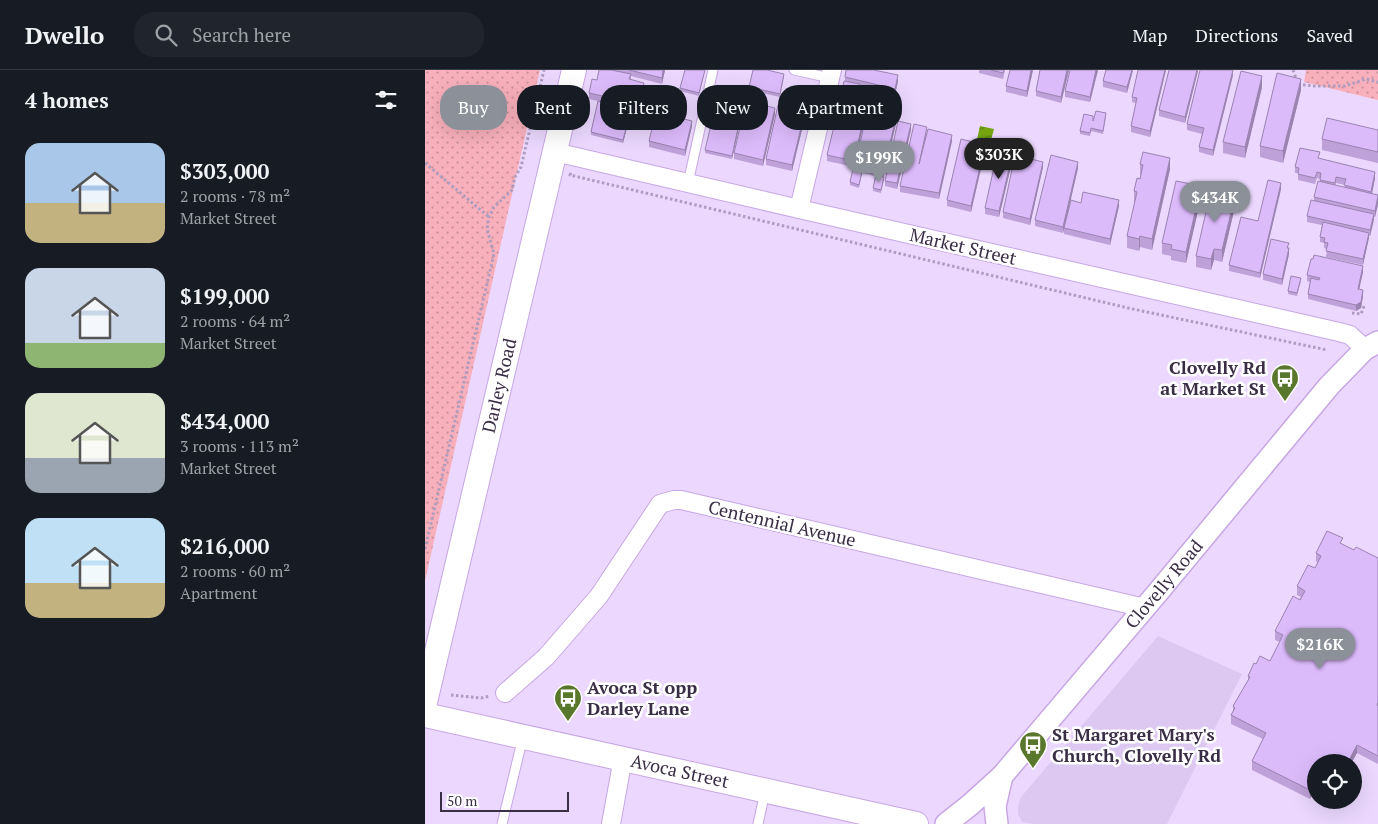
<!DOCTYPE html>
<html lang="en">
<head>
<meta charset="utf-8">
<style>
  body { margin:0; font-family:"PT Serif",serif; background:#20242c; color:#f1f3f6; height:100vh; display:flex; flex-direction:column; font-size:19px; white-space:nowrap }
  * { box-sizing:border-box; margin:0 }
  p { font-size:16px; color:#9ea1a6 }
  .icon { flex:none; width:28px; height:28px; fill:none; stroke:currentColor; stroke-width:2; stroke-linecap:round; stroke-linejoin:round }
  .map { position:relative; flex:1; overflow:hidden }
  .drawer { display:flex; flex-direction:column; background:#171b24; width:425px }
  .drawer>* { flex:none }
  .banner { position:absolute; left:15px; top:15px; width:475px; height:45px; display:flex; gap:10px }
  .buttons { position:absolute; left:882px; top:684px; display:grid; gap:10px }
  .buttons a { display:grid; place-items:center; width:55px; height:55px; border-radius:50%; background:#171b24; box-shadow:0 5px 20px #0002; font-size:25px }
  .scale { position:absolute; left:15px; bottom:12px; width:129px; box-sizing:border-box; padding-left:5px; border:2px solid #3a2d46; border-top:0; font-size:14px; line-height:18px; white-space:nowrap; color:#3a2d46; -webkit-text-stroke:4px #fff; paint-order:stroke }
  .price { position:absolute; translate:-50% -42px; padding:0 11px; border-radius:18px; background:#8c9099; color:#fff; font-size:16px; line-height:32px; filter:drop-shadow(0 1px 2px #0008) }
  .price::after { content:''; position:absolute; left:50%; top:30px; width:15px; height:11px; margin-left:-8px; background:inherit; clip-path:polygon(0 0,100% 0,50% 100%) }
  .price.active { background:#222; color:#fff }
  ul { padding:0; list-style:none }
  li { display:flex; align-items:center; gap:15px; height:125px; padding:0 25px }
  li span { display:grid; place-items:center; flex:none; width:140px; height:100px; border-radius:15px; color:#555 }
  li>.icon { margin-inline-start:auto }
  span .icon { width:60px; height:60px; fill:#fffc; stroke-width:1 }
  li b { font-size:21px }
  h2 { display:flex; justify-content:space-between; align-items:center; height:60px; padding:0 25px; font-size:21px }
  .pill { padding:0 18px; border-radius:20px; background:#171b24; box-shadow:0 5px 20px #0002; font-size:18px; line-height:45px }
  .pill.active { background:#8c9099; color:#fff }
  header { display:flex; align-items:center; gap:30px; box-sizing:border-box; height:70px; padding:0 25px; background:#171b24; border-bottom:1px solid #363941 }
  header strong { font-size:24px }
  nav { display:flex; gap:28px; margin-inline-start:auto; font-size:18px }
  .search { width:350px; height:45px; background:#20242c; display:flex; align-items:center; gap:12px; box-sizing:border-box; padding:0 18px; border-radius:20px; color:#9ea1a6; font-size:19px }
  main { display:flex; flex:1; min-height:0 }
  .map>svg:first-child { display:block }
  .built { fill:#ddc8f2 }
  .park { fill:url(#park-dots) }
  .water { fill:url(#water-waves) }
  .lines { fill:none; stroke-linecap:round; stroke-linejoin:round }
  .service-casing { stroke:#c7a6e5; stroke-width:11 }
  .minor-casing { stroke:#c7a6e5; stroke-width:20 }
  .tertiary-casing { stroke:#c7a6e5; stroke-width:24 }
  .secondary-casing { stroke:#c7a6e5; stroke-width:26 }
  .path { stroke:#ae9cbf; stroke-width:3; stroke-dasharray:2.5 2.5; stroke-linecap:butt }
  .service { stroke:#fff; stroke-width:9 }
  .minor { stroke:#fff; stroke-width:18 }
  .tertiary { stroke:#fff; stroke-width:21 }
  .secondary { stroke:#fff; stroke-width:24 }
  .wall { fill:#bda1d8; fill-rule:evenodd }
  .shaded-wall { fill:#9a83b0 }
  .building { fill:#dcbbfb; stroke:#9a83b0 }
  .labels { text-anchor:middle; stroke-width:5; stroke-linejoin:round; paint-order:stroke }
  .street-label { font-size:18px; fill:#3a2d46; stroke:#fff }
  .poi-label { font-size:18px; font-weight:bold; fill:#3a2d46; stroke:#fff; text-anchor:start }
</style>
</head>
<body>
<header>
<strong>Dwello</strong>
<div class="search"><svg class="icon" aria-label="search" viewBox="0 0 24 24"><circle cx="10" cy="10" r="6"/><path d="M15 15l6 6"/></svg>Search here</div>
<nav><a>Map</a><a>Directions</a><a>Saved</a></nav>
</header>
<main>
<section class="drawer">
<h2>4 homes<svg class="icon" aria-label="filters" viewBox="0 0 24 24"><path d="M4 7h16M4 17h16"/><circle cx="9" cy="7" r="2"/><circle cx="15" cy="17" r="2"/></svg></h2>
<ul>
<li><span style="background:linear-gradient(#a9c7e8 60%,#c2b280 0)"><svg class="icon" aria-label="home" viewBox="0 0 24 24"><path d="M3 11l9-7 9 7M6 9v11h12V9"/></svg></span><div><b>$303,000</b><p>2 rooms · 78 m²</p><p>Market Street</p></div></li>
<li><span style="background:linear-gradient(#c9d6e8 75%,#8fb573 0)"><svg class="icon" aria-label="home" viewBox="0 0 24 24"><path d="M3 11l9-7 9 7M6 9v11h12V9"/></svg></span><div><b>$199,000</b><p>2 rooms · 64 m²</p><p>Market Street</p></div></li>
<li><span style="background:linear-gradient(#dfe7d0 65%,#9aa5b1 0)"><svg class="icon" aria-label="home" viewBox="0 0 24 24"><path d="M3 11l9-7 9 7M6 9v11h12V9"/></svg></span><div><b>$434,000</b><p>3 rooms · 113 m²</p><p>Market Street</p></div></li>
<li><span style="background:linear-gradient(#bfe0f5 65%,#c2b280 0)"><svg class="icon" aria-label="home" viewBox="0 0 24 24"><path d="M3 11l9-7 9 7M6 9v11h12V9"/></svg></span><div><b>$216,000</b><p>2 rooms · 60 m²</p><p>Apartment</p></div></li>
</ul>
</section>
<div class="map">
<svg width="953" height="754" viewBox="0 0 953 754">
  <defs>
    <pattern id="park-dots" width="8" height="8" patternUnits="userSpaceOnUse" patternTransform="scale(1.25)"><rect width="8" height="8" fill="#f8b0bc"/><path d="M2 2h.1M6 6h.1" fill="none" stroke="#ca909b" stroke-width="1.8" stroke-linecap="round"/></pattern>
    <pattern id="water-waves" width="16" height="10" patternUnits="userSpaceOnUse" patternTransform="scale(1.25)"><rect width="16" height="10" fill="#74a510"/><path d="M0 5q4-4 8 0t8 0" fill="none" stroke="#608711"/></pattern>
  </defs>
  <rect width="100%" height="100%" fill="#ecd8ff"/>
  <polygon class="built" points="733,566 817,604 742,754 608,754 597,752 593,744 593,736 596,727"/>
  <g class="park">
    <polygon points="0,0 115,0 0,511"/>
    <polygon points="881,0 953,0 953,30 879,12"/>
  </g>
  <polygon class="water" points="555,56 569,59 563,81 550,78"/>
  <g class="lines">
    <g class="service-casing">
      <g id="service">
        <polyline points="369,0 405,8"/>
        <polyline points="263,113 288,0"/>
        <polyline points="77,754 98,667"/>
        <polyline points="333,754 340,722"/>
      </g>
    </g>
    <g class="minor-casing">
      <g id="minor">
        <polyline points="130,82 374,139 914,262 925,265 940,279"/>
        <polyline points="374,139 407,0"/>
        <polyline points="80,623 121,587 174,526 235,434 249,430 256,430 720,538"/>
        <polyline points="186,754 198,688"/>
      </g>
    </g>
    <g class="tertiary-casing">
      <g id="tertiary">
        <path id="s1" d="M521 754 545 735 577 706 734 521 904 316 940 279 953 272"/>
        <polyline points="572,754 570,736 577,706"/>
      </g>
    </g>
    <g class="secondary-casing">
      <g id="secondary">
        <path id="s2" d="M0 632 149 0"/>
        <path id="s3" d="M0 645 491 754"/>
      </g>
    </g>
    <g class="path">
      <polyline points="868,0 873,14 889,16 920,16 941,9 953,12"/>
      <polyline points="0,93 64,147"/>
      <polyline points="146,103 145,105 703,238 902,280"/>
      <polyline points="927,243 936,244 939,236"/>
      <polyline points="0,479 69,184 62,159 64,147 69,137 87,120 90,107 96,97 119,0"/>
      <polyline points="26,625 56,628 65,626"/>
    </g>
    <use href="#service" class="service"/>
    <use href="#minor" class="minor"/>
    <use href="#tertiary" class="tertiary"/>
    <use href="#secondary" class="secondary"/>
  </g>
  <g class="wall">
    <polygon points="174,0 240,0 237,14 206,6 206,10 219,19 217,28 206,26 204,38 206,42 198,73 166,65 166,62 173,31 164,29 164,23 172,10"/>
    <polygon points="280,0 274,26 255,21 255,18"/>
    <polygon points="554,0 580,0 578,9 554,3"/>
    <polygon points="608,0 602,27 581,22 581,16"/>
    <polygon points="615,0 644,0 636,33 611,26 611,21"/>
    <polygon points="645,0 673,0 665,32 640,27 640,21"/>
    <polygon points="681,0 708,0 702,23 678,17 678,11"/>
    <polygon points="741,0 725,67 706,62 706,56 711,33 707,32 707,27"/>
    <polygon points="773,0 760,53 734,46 734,40"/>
    <polygon points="808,5 788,86 774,82 774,77 777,64 762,60 762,54"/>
    <polygon points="359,7 355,27 324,20 324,17"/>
    <polygon points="420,7 473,11 470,25 435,16 432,27 417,24 417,21 420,11"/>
    <polygon points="837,17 820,88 798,83 798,72"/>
    <polygon points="876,20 858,93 835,87 835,76"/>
    <polygon points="318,25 314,43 316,47 307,89 280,83 280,80 293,39"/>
    <polygon points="350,44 338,96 309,89 309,83"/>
    <polygon points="681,46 678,64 666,61 665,66 655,64 655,61 668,51"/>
    <polygon points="380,47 367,101 341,95 341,89"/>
    <polygon points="439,52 429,97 402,91 402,85"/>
    <polygon points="471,54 458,106 459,110 456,123 448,121 450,106 437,103 434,118 425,115 425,112 430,100 430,96"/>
    <polygon points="267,56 260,86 224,77 224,71"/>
    <polygon points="486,60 472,119 460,116 460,111"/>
    <polygon points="953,60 953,93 897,80 897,69"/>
    <polygon points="502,62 527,71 514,129 475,122 475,116"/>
    <polygon points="560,81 546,142 522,136 522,130"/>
    <polygon points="588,88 574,147 560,144 560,138"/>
    <path d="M894 89 950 108 947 124 953 125V134L950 147H949L945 166H944L938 195 901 187 902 179 899 178V173L895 172V167L897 155 882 152V146L889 131V127L895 112V109L892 108 890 114 873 110V103H870V97ZM911 113 920 115 919 118 911 116Z"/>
    <polygon points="715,94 745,99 727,180 715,177 714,181 702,178 702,166 710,132 709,132 709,121 715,109 716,106 715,106"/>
    <polygon points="618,97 605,155 578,148 578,142"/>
    <polygon points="653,98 638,163 610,156 610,150"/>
    <polygon points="856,119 835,208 804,201 804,195 833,151"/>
    <polygon points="776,128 761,193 746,190 746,186 737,184 737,173"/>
    <polygon points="802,129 809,141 797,192 789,190 786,200 771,197 771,186"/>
    <polygon points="656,133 694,136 685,175 639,164 639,158"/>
    <polygon points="864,178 864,184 857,215 838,210 838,204"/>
    <polygon points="938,202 934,219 938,226 936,238 931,241 883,229 883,224 885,212 882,211 882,205"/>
    <polygon points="876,211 872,226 863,224 863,221"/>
    <polygon points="918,475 929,480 953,488 953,694 932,683 927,692 891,692 885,729 827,700 827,691 838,669 806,654 806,645 808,641 808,636 823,611 823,606 831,594 845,591 855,572 850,570 850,561 876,527 872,525 872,516 890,498 893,493 891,491 891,483"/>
  </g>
  <g class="shaded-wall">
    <polygon points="238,0 240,0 237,14 237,8"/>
    <polygon points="606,0 608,0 602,27 602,21"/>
    <polygon points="642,0 644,0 636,33 636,27"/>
    <polygon points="671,0 673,0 665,32 665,27"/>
    <polygon points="707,0 708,0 702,23 702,17"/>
    <polygon points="740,0 741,0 725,67 725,61"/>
    <polygon points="772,0 773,0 773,1 760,53 760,47"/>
    <polygon points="808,0 808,5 788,86 788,80"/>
    <polygon points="473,5 473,11 470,25 470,19"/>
    <polygon points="837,6 837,17 820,88 820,77"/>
    <polygon points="876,9 876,20 858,93 858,81"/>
    <polygon points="219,13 219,19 217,28 217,23"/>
    <polygon points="206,20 206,26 204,38 204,32"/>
    <polygon points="350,38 350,44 338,96 338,90"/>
    <polygon points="206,39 206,42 198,73 198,70"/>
    <polygon points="380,41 380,47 367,101 367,95"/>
    <polygon points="316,44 316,47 307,89 307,86"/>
    <polygon points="439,46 439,52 429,97 429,91"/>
    <polygon points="471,48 471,54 458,108 458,102"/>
    <polygon points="267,51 267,56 260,86 260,80"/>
    <polygon points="486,54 486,60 472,119 472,113"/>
    <polygon points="527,65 527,71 514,129 514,123"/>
    <polygon points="560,75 560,81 546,142 546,136"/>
    <polygon points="588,82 588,88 574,147 574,141"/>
    <polygon points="745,88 745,99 727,180 727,169"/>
    <polygon points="618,92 618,97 605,155 605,149"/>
    <polygon points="653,92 653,98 638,163 638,157"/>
    <polygon points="950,102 950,108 946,128 946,122"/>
    <polygon points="856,113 856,119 835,208 835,203"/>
    <polygon points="776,116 776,128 761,193 761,182"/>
    <polygon points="953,128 953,134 950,147 950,141"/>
    <polygon points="694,130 694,136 685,175 685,169"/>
    <polygon points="809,130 809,141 797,192 797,180"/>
    <polygon points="949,144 949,150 945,166 945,160"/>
    <polygon points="944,163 944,168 938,195 938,189"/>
    <polygon points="715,166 715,177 714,181 714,169"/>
    <polygon points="864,178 864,184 857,215 857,209"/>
    <polygon points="789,179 789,190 786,200 786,189"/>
    <polygon points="938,196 938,202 933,225 933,219"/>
    <polygon points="938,220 938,226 936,238 931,241 931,235"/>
    <polygon points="932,675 932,683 927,692 923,692"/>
    <polygon points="891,708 891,716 885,729 885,720"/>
  </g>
  <g class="building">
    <polygon points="174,0 186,0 206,4 204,9 219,13 217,23 206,20 204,32 164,23 167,9 172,10"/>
    <polygon points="204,0 238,0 237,8"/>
    <polygon points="260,0 280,0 274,23 255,18"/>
    <polygon points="328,0 342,0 359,4 355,24 324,17"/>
    <polygon points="421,0 449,0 473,5 470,19 420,7"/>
    <polygon points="566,0 579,0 578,3"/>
    <polygon points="585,0 606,0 602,21 581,16"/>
    <polygon points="615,0 642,0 636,27 611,21"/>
    <polygon points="645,0 671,0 665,27 640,21"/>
    <polygon points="681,0 707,0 702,17 678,11"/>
    <polygon points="713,0 740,0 725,61 706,56 712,28 707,27"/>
    <polygon points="744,0 772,0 760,47 734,40"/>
    <polygon points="775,0 808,0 788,80 774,77 779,58 762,54"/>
    <polygon points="816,1 837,6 820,77 798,72"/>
    <polygon points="852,3 876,9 858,81 835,76"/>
    <polygon points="419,11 435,14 432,24 417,21"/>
    <polygon points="297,17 318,22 313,43 316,44 307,86 280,80 290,38 293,39"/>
    <polygon points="173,31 206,39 198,70 166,62"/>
    <polygon points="321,31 350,38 338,90 309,83"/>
    <polygon points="353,35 380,41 367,95 341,89"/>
    <polygon points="413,40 439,46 429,91 402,85"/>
    <polygon points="671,41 681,43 678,61 666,58 665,63 655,61 659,44 668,46 668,51"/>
    <polygon points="231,42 267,51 260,80 224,71"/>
    <polygon points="442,42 471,48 458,102 430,96"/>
    <polygon points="902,48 953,60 953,82 897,69"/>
    <polygon points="473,51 486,54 472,113 460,111"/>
    <polygon points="489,54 502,57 494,94 503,59 527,65 514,123 475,116"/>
    <polygon points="536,69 560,75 546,136 522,130"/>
    <polygon points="875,78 895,82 893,88 950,102 946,122 919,115 921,109 911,107 910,113 895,110 896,103 892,102 890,108 873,104 874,98 870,97"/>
    <polygon points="573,79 588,82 574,141 560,138"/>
    <polygon points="718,82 745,88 727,169 715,166 714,169 702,166 712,122 709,121 712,108 715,109 718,95 715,94"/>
    <polygon points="590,85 618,92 605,149 578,142"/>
    <polygon points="626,85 653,92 638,157 610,150"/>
    <polygon points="428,99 437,101 434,115 425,112"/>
    <polygon points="451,105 459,107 456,120 448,118"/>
    <polygon points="843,110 856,113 835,203 804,195 816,147 833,151"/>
    <polygon points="751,111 776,116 761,182 746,179 747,175 737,173"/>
    <polygon points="893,111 953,125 950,141 889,127"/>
    <polygon points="787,115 802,118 800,128 809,130 797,180 789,179 786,189 771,186"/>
    <polygon points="658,122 694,130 685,169 639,158 646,130 656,133"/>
    <polygon points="886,130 949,144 945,160 882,146"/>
    <polygon points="898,152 944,163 938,189 901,181 903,173 899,172 900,168 895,167"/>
    <polygon points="846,169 864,173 862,178 864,178 857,209 838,204"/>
    <polygon points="889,185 938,196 933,219 938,220 936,232 931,235 883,224 886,208 894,210 895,208 882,205 886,189 888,189"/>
    <polygon points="866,206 876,208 872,223 863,221"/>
    <polygon points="902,461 918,468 915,473 929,480 931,477 953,488 953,632 952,635 953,636 953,686 932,675 923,692 891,692 891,708 885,720 827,691 841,663 806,645 810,638 808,636 825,607 823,606 829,593 831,594 835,586 845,591 858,565 850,561 868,526 875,530 880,521 872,516 883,495 890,498 896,486 891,483"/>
  </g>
  <defs>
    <g id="bus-pin" transform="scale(1.4375)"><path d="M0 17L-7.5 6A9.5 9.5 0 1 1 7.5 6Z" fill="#59772d" stroke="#fff"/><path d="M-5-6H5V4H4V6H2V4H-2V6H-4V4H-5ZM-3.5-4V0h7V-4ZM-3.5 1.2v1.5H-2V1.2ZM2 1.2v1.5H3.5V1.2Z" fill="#fff"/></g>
  </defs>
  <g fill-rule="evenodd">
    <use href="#bus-pin" x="860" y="308"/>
    <use href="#bus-pin" x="143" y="628"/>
    <use href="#bus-pin" x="608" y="675"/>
  </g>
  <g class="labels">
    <g class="street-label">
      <text transform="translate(538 177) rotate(13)" y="6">Market Street</text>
      <text dy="6" stroke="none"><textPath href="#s2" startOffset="325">Darley Road</textPath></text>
      <text transform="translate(357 454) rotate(13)" y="6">Centennial Avenue</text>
      <text dy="6" stroke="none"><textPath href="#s1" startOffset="325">Clovelly Road</textPath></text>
      <text dy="6" stroke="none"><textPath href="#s3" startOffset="261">Avoca Street</textPath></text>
    </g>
    <g class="poi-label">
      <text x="841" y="304" text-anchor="end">Clovelly Rd<tspan x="841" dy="21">at Market St</tspan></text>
      <text x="162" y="624">Avoca St opp<tspan x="162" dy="21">Darley Lane</tspan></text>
      <text x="627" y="671">St Margaret Mary's<tspan x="627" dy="21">Church, Clovelly Rd</tspan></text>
    </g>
  </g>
</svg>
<div class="buttons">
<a><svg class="icon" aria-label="locate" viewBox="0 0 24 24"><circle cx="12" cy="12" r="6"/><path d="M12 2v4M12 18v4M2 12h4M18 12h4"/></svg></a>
</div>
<div class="scale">50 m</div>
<b class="price active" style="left:574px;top:110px">$303K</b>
<b class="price" style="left:454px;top:113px">$199K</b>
<b class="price" style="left:790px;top:153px">$434K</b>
<b class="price" style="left:895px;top:600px">$216K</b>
<div class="banner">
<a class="pill active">Buy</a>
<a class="pill">Rent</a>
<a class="pill">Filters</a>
<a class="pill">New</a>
<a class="pill">Apartment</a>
</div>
</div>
</main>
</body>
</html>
